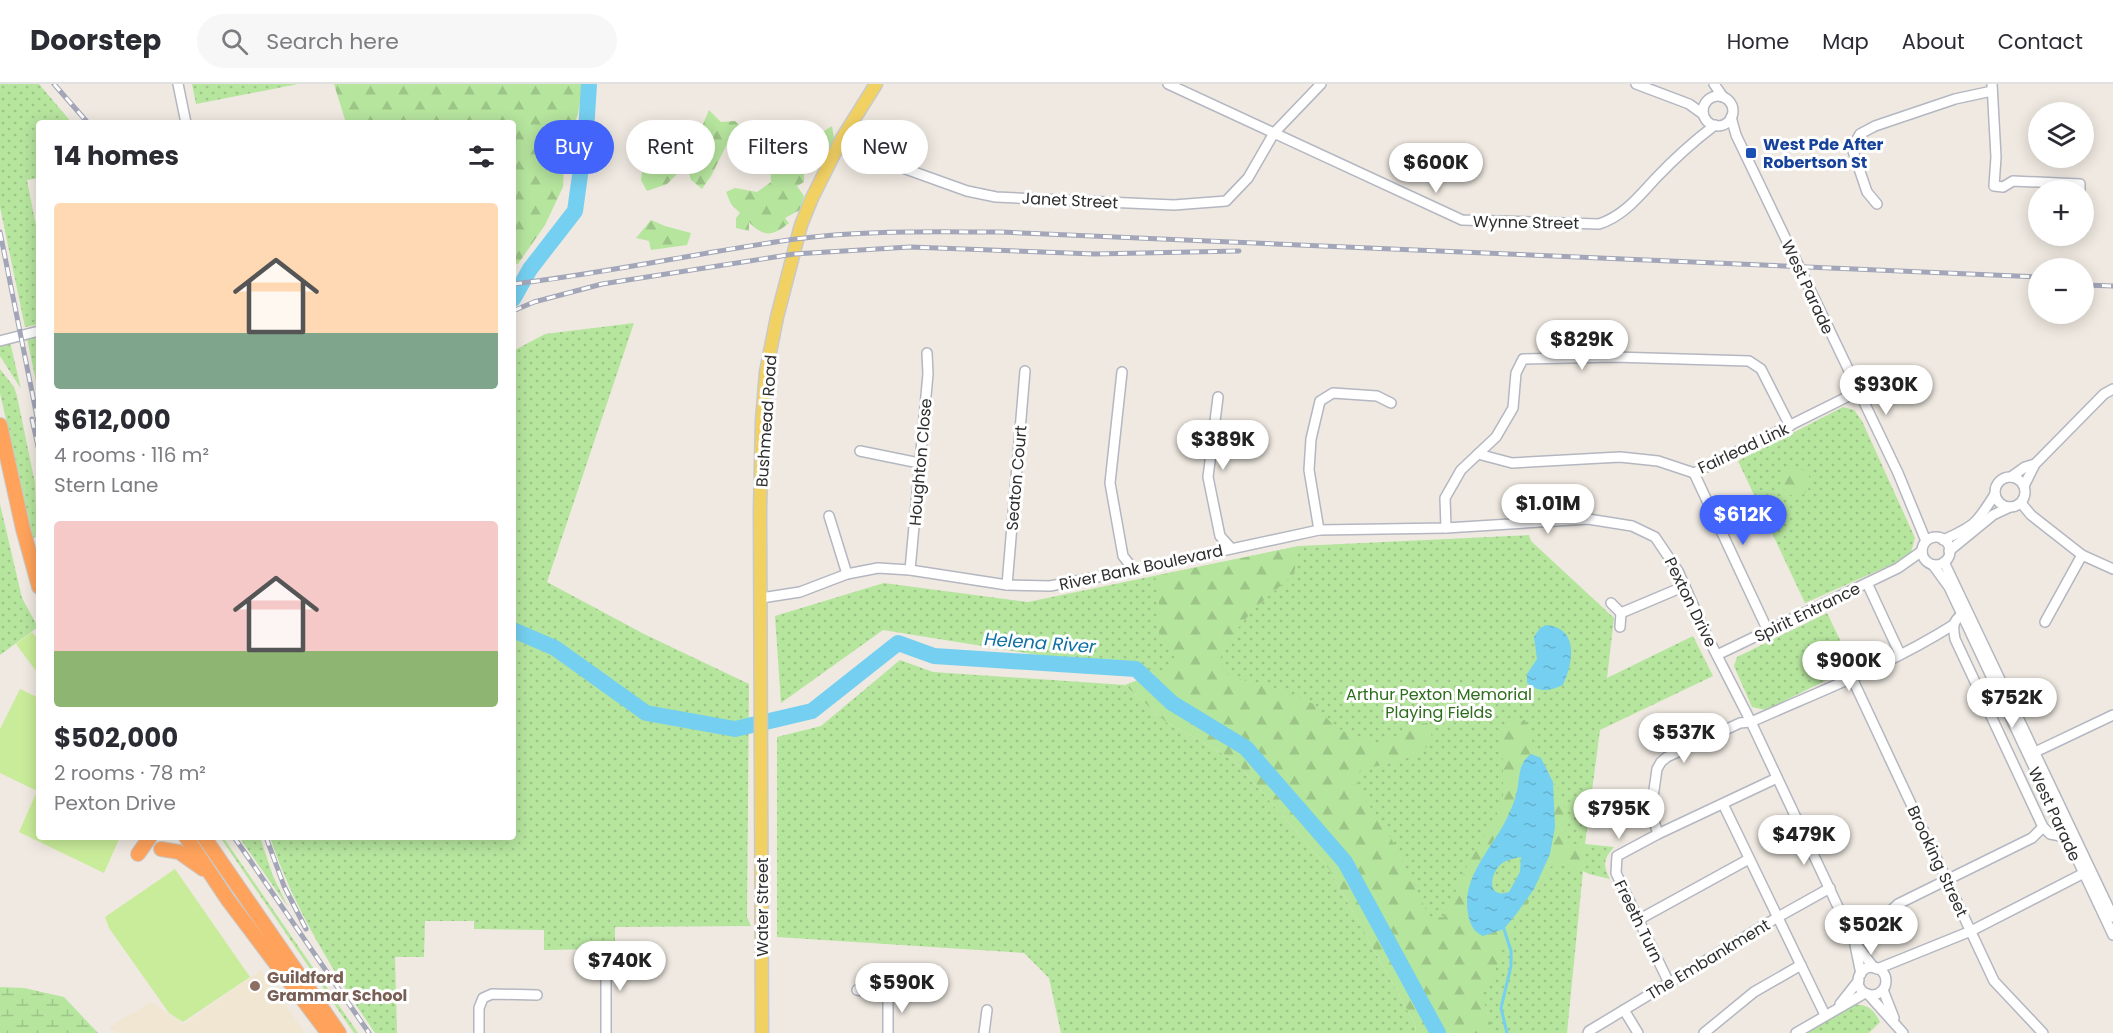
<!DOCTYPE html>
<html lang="en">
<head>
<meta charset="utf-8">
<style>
  body { margin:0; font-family:Poppins,sans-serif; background:#f7f7f7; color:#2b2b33; height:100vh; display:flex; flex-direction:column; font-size:22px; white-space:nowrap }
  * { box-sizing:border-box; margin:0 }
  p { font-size:20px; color:#7c7c81 }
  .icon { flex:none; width:33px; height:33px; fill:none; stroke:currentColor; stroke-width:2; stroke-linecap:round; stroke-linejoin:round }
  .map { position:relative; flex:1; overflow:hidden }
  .panel { position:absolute; left:36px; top:36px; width:480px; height:720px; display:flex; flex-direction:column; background:#fff; border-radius:6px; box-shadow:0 3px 15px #0003 }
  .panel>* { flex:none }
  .top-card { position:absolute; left:534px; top:36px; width:570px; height:54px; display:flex; gap:12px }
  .controls { position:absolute; left:2028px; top:18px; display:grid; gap:12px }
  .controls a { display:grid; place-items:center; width:66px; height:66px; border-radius:50%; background:#fff; box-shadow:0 3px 15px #0003; font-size:30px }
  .price { position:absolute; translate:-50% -51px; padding:0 14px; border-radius:21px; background:#fff; color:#222; font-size:20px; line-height:39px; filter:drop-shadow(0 2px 3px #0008) }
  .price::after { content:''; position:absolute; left:50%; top:36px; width:18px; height:14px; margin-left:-9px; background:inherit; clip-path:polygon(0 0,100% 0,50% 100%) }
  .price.on { background:#4264fb; color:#fff }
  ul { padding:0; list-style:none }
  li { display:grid; align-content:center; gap:12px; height:318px; padding:0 18px }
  li span { display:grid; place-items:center; height:186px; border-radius:6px; color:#555 }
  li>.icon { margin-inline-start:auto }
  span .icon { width:108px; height:108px; fill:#fffc; stroke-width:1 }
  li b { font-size:26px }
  h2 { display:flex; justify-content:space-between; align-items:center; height:72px; padding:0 18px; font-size:26px }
  .pill { padding:0 21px; border-radius:27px; background:#fff; box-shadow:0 3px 15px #0003; font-size:21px; line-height:54px }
  .pill.on { background:#4264fb; color:#fff }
  header { display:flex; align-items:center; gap:36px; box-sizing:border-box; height:84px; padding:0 30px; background:#fff; border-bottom:2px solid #e1e1e2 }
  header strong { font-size:28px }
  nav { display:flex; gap:33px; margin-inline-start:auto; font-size:21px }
  .search { width:420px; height:54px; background:#f7f7f7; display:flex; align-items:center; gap:15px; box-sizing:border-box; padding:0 21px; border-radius:33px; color:#7c7c81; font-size:22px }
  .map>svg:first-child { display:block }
  .education { fill:#f0e6d1 }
  .green { fill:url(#green-dots) }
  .forest { fill:url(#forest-firs) }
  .wetland { fill:url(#wetland-marsh) }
  .pitch { fill:#c9ec9a }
  .water { fill:url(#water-ripples); fill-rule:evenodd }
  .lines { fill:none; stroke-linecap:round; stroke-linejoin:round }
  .stream { stroke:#75cff0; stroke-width:3 }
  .river { stroke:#75cff0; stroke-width:16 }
  .minor-casing { stroke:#b4b7c1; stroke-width:12 }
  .major-casing { stroke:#c9c9c9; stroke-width:15 }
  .highway-casing { stroke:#c9c9c9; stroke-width:16 }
  .minor { stroke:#fff; stroke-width:9 }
  .major { stroke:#f2d163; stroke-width:12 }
  .highway { stroke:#ffa35c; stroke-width:14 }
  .rail-casing { stroke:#a3a6b8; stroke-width:5 }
  .rail { stroke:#fff; stroke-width:3; stroke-dasharray:9; stroke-linecap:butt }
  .transit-dot { fill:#1a4fb4; stroke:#fff; stroke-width:2 }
  .education-dot { fill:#8d6e63; stroke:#fff; stroke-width:2 }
  .labels { text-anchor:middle; stroke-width:6; stroke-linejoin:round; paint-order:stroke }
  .transit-label { font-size:16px; font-weight:bold; fill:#164399; stroke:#fff; text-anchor:start }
  .street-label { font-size:16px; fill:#2e2e2e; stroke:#fff }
  .park-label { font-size:16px; fill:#2c6e1b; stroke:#fff }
  .education-label { font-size:16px; font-weight:bold; fill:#785e54; stroke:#fff; text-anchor:start }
  .water-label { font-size:18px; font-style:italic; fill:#0d6fa3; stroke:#fff }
</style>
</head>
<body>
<header>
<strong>Doorstep</strong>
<div class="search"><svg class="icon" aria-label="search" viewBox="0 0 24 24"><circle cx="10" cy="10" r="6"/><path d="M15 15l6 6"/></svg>Search here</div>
<nav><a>Home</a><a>Map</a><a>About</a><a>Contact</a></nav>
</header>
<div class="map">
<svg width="2113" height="949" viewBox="0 0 2113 949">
  <defs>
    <pattern id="green-dots" width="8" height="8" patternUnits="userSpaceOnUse" patternTransform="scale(1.5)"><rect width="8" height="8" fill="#b6e59e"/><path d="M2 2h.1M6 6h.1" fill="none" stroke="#9dc588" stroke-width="1.8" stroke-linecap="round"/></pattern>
    <pattern id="forest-firs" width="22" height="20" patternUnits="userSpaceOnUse" patternTransform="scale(1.5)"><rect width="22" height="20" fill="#b6e59e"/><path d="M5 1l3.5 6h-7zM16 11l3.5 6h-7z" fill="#9dc588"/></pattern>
    <pattern id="wetland-marsh" width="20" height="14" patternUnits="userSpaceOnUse" patternTransform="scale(1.5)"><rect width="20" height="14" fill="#b6e59e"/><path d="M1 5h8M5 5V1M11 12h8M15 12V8" fill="none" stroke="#9dc588"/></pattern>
    <pattern id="water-ripples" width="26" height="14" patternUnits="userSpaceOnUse" patternTransform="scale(1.5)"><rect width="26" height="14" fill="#75cff0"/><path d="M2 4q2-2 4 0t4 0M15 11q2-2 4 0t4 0" fill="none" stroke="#66b2ce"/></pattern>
  </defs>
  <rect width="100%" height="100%" fill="#efe9e1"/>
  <polygon class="education" points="261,886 305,949 118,949 109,943 151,918 184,940"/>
  <g class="green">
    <polygon points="0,0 39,0 72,39 39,39 39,94 27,96 39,157 39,240 25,243 0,123"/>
    <polygon points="192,0 298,0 196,20"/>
    <path d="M634 239 547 498 644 550 749 600 747 833 751 842 615 843V860L599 865 544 866V846L474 845V837H425L424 873H395L397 949H375C334 889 293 823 270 753H513V267L545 250Z"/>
    <polygon points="39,252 39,312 27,254"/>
    <polygon points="10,258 21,305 0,272 0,260"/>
    <polygon points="0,285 14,303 17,312 35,399 37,453 33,454 0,309"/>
    <polygon points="1843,323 1854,326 1862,337 1915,454 1911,468 1902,476 1805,519 1738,377"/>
    <polygon points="0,420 22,514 38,543 0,571"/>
    <path d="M1529 451 1531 457 1614 534 1607 594 1693 552 1713 592 1600 646 1585 760 1614 763C1604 775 1602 780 1610 795L1589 790 1583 787 1567 949H1448L1374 801 1162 591 883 546 781 619 775 532 884 499 1028 518 1299 462Z"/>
    <polygon points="1827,529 1853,583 1766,626 1752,623 1734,582 1737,573"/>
    <polygon points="900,576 933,588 1125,601 1166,638 1234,676 1329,785 1415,940 1416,949 1061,949 1049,894 1024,869 777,853 777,653 821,642"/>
    <polygon points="220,753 223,753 358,949 354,949"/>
    <polygon points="239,753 260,753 273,792 288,823"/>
    <path d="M1852 920C1868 921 1873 924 1880 938L1869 949H1804Z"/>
  </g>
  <g class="forest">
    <polygon points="334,0 583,0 578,30 565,65 563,103 545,141 518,180 513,180 513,39 346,39"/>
    <path d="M709 26 721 38 735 37 742 44 770 46 817 61 821 49 832 42 834 54 818 85 804 87V98L797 102 804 112 800 126 785 134 789 139C773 152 764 154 749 138V147L736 144V134L740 129 731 120 726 108 735 104 757 108 771 98 770 70 753 57 729 56 711 92 702 105 691 96 687 82 695 69 698 52Z"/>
    <polygon points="643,80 657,82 670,80 677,90 667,100 647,107 641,96"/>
    <polygon points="651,136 665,142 691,149 687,161 651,166 649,157 636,154"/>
    <circle cx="1796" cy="398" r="14"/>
    <path d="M1299 462 1294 490 1254 525 1229 555 1220 575 1223 588 1235 594 1272 603 1314 620 1334 642 1354 653 1377 659 1397 653 1411 640 1427 639C1450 674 1378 680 1360 686L1356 701 1392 756 1430 834 1444 833 1469 778 1487 748 1503 714V680L1500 653 1512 638 1525 636 1534 663 1541 674 1532 670 1521 684 1517 707 1507 733 1474 790 1504 845C1512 832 1524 821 1532 807 1556 770 1555 740 1553 698 1562 708 1565 722 1565 735 1565 745 1562 751 1568 760H1585L1583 786 1553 780C1538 799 1530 821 1513 839 1517 854 1510 856 1499 864V875L1492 895 1480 904 1493 949H1416L1415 940 1329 785 1234 676 1166 638 1125 601 1171 583 1176 576 1170 565 1159 556V514L1155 492Z"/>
  </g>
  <polygon class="wetland" points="0,903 24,904 64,913 98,949 0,949"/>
  <g class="pitch">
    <polygon points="32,548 39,557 39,591 16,560"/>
    <polygon points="20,605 39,614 39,753 120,753 104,789 19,748 37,707 0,689 0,645"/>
    <polygon points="175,785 250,893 183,938 169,929 109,844 105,833"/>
  </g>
  <g class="water">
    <path d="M1546 541C1580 544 1573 580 1563 601 1549 607 1539 609 1527 599V590L1537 575 1534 553 1540 544Z"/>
    <path d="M1531 670 1541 674 1553 698 1555 743 1550 770 1534 805 1517 829 1504 845 1483 852C1474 848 1470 841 1468 830 1461 793 1492 765 1507 734 1511 726 1515 716 1517 707 1520 693 1518 679 1531 670ZM1521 773 1520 788 1509 808C1488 815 1489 794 1499 782 1504 776 1515 774 1521 773Z"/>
  </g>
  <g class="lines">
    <polyline class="stream" points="1504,845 1511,867 1511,882 1501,924 1507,949"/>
    <g class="river">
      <polyline points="513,215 530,185 575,127 586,48 589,0"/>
      <polyline points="513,546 555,564 646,629 735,645 812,627 898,559 934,572 1136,585 1172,619 1246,664 1345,778 1438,949"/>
    </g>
    <g class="minor-casing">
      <g id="minor">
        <polyline points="178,0 186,39"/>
        <path d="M1168 0 1462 136 1599 140C1624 132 1639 112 1656 94 1674 75 1694 57 1715 41"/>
        <polyline points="1636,0 1689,20 1703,30"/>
        <polyline points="1714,0 1723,13"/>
        <polyline points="1992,0 1996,73 1994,102 2003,103 2013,97 2080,100 2080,106"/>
        <circle cx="1718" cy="27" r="15"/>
        <polyline points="1731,33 1736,51 1898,389 1926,457"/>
        <polyline points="841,56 889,79 967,107 996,113 1174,121 1226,117 1248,94 1274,49 1321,0"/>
        <polyline points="1877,120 1867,108 1852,64 1860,50 1875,42 1955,15 1992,7"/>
        <polyline points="0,257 39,247"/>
        <polyline points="1122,288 1110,399 1123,472 1134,486"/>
        <polyline points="1218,313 1208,393 1220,452 1231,464"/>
        <polyline points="860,367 919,379"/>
        <polyline points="1478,370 1512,379 1620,373 1658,377 1694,389 1859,307"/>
        <polyline points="1694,389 1768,547"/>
        <polyline points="2011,393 2025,383 2035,380"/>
        <circle cx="2010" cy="408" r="15"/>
        <polyline points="2024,402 2035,380 2104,310 2113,305"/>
        <polyline points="2021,419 2031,431 2082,471 2113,485"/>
        <polyline points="829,432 847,490"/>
        <polyline points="1446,444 1445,414 1461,386 1496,353 1513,324 1516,289 1523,275 1614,273 1749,277 1761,285 1790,342"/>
        <polyline points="1319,446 1446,444 1588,435 1632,442 1655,453 1678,487 1706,550 1751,638 1855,859 1874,884"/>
        <circle cx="1936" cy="467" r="14"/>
        <path d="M1943 456C1975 442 1977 439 1995 410"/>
        <polyline points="1949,467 1993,431 2010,423"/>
        <polyline points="1944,478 2113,833"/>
        <polyline points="1933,481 1949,503 2113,851"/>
        <polyline points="910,486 928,290 927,269"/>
        <polyline points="1867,499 1900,570"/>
        <polyline points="1007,501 1025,287"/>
        <polyline points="761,514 800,508 847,490 878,484 910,486 1007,501 1050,502 1134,486 1319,446 1309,386 1311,355 1320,317 1333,309 1377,312 1391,319"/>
        <polyline points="1611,519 1621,529"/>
        <polyline points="1621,529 1685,502"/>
        <path d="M1962 531C1952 537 1953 544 1955 555L2043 743 2050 750 2066 753"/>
        <polyline points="2045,538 2082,471"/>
        <polyline points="1620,543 1621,529"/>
        <polyline points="1717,571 1898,484 1922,467"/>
        <polyline points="1851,592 1994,897 2043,949"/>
        <polyline points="2031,670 2113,631"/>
        <polyline points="1723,720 1825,931"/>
        <path d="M1658 750 1651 727 1657 685 1661 678 1667 673 1740 639 1751 638C1818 608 1890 581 1953 541"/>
        <polyline points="1638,836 1749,775"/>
        <polyline points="1855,859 1898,820 2032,754 2043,743"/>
        <polyline points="1855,861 1861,890"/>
        <circle cx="1872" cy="897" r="14"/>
        <polyline points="1877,885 1971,847 2088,787"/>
        <polyline points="1669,899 1616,789 1617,772 1658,750 1777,694"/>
        <polyline points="857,906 888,911 917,909"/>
        <polyline points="1883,906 1894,934"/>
        <polyline points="1868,910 1903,949"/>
        <polyline points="888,911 888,949"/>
        <polyline points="1840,920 1859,896"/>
        <polyline points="1624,926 1638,949"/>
        <polyline points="479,949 479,924 483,914 492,910 537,911"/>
        <polyline points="606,949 606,867"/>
        <polyline points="984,949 987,926"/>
        <polyline points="1588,949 1589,947 1778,833 1830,804"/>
        <polyline points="1704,949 1754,908 1801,881"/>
        <polyline points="1796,949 1865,909"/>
      </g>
    </g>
    <g class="major-casing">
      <polyline id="major" points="762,949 760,427 762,336 766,288 777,233 801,141 812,114 841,56 876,0"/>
    </g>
    <g class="highway-casing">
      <g id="highway">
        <polyline points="0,341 23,445 39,503"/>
        <polyline points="186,753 228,816 328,949"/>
        <polyline points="204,753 339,949"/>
        <polyline points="161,765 179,768 203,785"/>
        <polyline points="138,770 150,753"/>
      </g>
    </g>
    <use href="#minor" class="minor"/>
    <use href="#major" class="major"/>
    <use href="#highway" class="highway"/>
    <g class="rail-casing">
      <g id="rail">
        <polyline points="54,0 88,39"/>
        <polyline points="0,148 39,343"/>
        <path d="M513 200C608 189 702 168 796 155 864 146 933 148 1001 148L2038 193"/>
        <polyline points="2084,201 2113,202"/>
        <polyline points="513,227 534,218 602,200 794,170 910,163 1094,170 1239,167"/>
        <polyline points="32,335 39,367"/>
        <polyline points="234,753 369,949"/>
        <polyline points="266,753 284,802 306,845"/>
      </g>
    </g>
    <use href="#rail" class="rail"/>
  </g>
  <rect class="transit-dot" x="1745" y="63" width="12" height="12" rx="3"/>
  <circle class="education-dot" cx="255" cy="902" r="6"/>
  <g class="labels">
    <g class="transit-label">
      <text x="1763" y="66">West Pde After<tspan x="1763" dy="18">Robertson St</tspan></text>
    </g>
    <g class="street-label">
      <text transform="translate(1070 116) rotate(3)" y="6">Janet Street</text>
      <text transform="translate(1526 138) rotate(1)" y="6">Wynne Street</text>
      <text transform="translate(1808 203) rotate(65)" y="6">West Parade</text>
      <text transform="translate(766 337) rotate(-86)" y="6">Bushmead Road</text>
      <text transform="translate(1743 364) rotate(-25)" y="6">Fairlead Link</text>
      <text transform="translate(920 378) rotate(-85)" y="6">Houghton Close</text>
      <text transform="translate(1016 394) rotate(-85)" y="6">Seaton Court</text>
      <text transform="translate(1141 483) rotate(-12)" y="6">River Bank Boulevard</text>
      <text transform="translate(1691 518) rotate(64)" y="6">Pexton Drive</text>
      <text transform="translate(1807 528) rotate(-26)" y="6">Spirit Entrance</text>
      <text transform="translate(2055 730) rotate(65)" y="6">West Parade</text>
      <text transform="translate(1938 777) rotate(65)" y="6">Brooking Street</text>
      <text transform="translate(762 823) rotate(-90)" y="6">Water Street</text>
      <text transform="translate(1639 837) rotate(64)" y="6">Freeth Turn</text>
      <text transform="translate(1708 875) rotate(-31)" y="6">The Embankment</text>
    </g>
    <g class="park-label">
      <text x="1439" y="616">Arthur Pexton Memorial<tspan x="1439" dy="18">Playing Fields</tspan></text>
    </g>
    <g class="education-label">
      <text x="267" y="899">Guildford<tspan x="267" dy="18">Grammar School</tspan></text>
    </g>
    <g class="water-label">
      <text transform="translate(1040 559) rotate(4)" y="6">Helena River</text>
    </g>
  </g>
</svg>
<div class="controls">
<a><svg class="icon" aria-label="layers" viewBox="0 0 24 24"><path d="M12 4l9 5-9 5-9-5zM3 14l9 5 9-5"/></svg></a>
<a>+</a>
<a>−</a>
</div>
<b class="price" style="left:1436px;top:110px">$600K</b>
<b class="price" style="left:1582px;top:287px">$829K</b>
<b class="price" style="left:1886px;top:332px">$930K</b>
<b class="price" style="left:1223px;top:387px">$389K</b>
<b class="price" style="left:1548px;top:451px">$1.01M</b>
<b class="price on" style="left:1743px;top:462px">$612K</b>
<b class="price" style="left:1849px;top:608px">$900K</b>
<b class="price" style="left:2012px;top:645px">$752K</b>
<b class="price" style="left:1684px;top:680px">$537K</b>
<b class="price" style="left:1619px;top:756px">$795K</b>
<b class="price" style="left:1804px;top:782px">$479K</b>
<b class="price" style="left:1871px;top:872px">$502K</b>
<b class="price" style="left:620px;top:908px">$740K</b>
<b class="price" style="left:902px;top:930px">$590K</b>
<div class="top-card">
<a class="pill on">Buy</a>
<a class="pill">Rent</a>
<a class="pill">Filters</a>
<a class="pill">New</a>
</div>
<section class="panel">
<h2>14 homes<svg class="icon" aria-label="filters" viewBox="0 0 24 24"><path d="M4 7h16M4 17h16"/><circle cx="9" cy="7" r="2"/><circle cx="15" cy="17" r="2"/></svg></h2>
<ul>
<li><span style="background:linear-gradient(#ffd9b3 70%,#7fa58c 0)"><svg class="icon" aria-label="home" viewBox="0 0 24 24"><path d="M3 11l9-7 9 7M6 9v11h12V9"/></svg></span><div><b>$612,000</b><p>4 rooms · 116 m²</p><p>Stern Lane</p></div></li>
<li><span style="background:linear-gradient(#f6c9c9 70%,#8fb573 0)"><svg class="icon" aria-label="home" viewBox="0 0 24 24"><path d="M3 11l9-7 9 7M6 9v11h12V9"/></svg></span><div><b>$502,000</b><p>2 rooms · 78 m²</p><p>Pexton Drive</p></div></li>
</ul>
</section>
</div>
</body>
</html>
